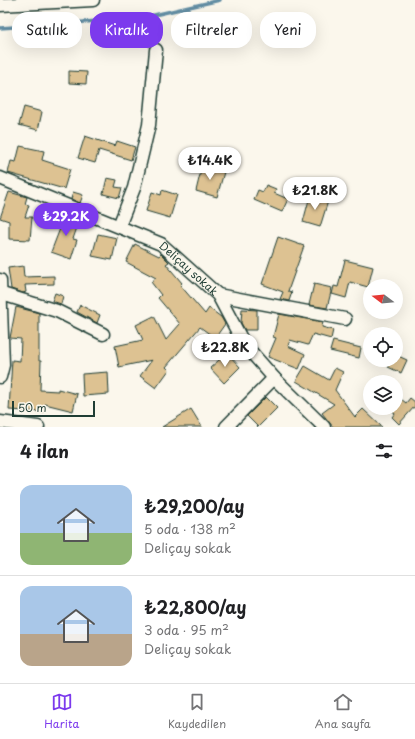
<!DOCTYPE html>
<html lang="tr">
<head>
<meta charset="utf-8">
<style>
  body { margin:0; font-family:"Playpen Sans",sans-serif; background:#f6f6f6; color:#202124; height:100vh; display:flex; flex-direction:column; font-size:15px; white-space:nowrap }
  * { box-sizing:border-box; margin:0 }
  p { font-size:13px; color:#757577 }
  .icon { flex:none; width:22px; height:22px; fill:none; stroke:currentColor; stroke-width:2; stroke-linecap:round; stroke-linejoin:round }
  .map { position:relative; height:427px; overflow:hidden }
  .details { display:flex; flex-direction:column; background:#fff; flex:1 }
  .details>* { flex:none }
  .top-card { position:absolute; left:12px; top:12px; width:391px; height:36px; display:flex; gap:8px }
  .needle { width:26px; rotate:286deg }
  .buttons { position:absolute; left:363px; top:279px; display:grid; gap:8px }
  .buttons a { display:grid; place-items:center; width:40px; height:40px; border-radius:50%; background:#fff; box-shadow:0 4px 16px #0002; font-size:20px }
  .scale { position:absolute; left:12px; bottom:10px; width:83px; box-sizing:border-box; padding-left:4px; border:2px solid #1f3d34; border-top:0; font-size:11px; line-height:14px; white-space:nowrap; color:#1f3d34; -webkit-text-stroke:3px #fbf7ec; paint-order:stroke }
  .price { position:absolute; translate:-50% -34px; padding:0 9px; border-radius:14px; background:#fff; color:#222; font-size:13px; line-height:26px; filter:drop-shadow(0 1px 2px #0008) }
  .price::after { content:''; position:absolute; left:50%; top:24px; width:12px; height:9px; margin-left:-6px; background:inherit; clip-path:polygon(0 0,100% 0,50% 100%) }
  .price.selected { background:#7c3aed; color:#fff }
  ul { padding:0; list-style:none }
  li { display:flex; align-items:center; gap:12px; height:100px; padding:0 20px }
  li+li { border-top:1px solid #e0e0e0 }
  li span { display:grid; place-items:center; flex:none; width:112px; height:80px; border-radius:12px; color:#555 }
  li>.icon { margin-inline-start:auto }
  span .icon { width:48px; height:48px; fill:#fffc; stroke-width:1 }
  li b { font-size:17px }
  h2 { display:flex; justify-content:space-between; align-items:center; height:48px; padding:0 20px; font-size:17px }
  .tag { padding:0 14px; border-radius:16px; background:#fff; box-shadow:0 4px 16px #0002; font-size:14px; line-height:36px }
  .tag.selected { background:#7c3aed; color:#fff }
  .tab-bar { display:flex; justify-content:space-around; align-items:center; height:56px; border-top:1px solid #e0e0e0; background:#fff; font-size:11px; color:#757577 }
  .tab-bar a { display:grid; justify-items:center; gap:2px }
  .tab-bar .selected { color:#7c3aed }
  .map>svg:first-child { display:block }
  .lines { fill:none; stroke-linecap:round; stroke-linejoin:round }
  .stream { stroke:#638ea4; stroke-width:3.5 }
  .building { fill:#ddc292; stroke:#1f3d34 }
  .street-casing { stroke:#1f3d34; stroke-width:15 }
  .street { stroke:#fbf7ec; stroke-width:12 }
  .labels { text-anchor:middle; stroke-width:3; stroke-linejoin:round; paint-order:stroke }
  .street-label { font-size:11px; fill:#1f3d34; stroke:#fbf7ec }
</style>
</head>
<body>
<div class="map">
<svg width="415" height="427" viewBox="0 0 415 427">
  <rect width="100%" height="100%" fill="#fbf7ec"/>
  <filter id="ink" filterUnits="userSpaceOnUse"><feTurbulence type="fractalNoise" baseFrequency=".025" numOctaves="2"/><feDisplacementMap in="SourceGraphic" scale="8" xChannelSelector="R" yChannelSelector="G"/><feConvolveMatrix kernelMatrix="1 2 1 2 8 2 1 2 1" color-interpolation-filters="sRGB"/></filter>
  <g filter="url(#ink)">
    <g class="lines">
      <polyline class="stream" points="0,28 141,18 220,0"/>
    </g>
    <g class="building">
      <polygon points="69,71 87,72 86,84 69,83"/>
      <polygon points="24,107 42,112 38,130 19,125"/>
      <polygon points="85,136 115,146 117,141 135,147 131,160 99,150 95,163 78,158"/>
      <polygon points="20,146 44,151 42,160 70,169 64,189 8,173 11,161 16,162"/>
      <polygon points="202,166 224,172 217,197 196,191"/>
      <polygon points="107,178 117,180 115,187 122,188 119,198 103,194"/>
      <polygon points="266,185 276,189 274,193 288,199 282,212 254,200 258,190 263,192"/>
      <polygon points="162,190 177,195 170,218 146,211 152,192 161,195"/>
      <polygon points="9,192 27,197 25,204 29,205 25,217 32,217 30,240 9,239 9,221 0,218"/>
      <polygon points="73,192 83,195 80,203 71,199"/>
      <polygon points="310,196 328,201 320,227 303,222"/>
      <polygon points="66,213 80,219 73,239 77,240 71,259 51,252"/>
      <polygon points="98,234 117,238 112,260 92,256"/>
      <polygon points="278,237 304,246 288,291 292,292 289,301 280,299 283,292 262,284"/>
      <polygon points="135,244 159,256 161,254 169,262 166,264 182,283 180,285 205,314 209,308 221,317 225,324 215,338 200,327 166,367 169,370 156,388 140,376 152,360 119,367 115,346 143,340 136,325 154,316 166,340 180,324 158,298 161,295 151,282 156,278 126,262"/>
      <polygon points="345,260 373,267 368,287 350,282 346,298 332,294 334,286 338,287"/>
      <polygon points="23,266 24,277 54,276 54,284 25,285 26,292 23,293 11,289 8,268"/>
      <polygon points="314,284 332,288 327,308 309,305"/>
      <polygon points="55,293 63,296 61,304 52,301"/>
      <polygon points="80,305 100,315 97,323 77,312"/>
      <polygon points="16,307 39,313 39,361 41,361 40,390 58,391 58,389 77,394 73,411 45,404 44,412 9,410 12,360 20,361 21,339 10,338"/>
      <polygon points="242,309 257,310 257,330 245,330 241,323"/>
      <polygon points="279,314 323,322 322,327 333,330 331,339 313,334 308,345 290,340 288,346 305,354 299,369 268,357 276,338 273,337"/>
      <polygon points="333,341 361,348 359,358 330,351"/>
      <polygon points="227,353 240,367 224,383 210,368"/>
      <polygon points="396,355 407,360 401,373 388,367 391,360 396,360"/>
      <polygon points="305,366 329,380 335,368 343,372 335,390 355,417 363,409 382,427 333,427 322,413 334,404 296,381"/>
      <polygon points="108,372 109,394 83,396 82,374"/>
      <polygon points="396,395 406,403 410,398 415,402 415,406 399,424 392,417 395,413 389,408 396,408"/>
      <polygon points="266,397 277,408 258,427 247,416"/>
      <polygon points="191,409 202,427 162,427"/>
    </g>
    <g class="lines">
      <g class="street-casing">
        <g id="street">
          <polyline points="0,5 93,0"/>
          <path id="s1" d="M0 178 161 244 218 295 244 344 274 378 324 427"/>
          <polyline points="119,226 134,188 149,125 156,50"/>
          <polyline points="0,280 3,365 0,377"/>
          <polyline points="2,294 57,311 103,334"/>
          <polyline points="218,295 345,319"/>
          <polyline points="0,422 38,427"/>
          <polyline points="226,427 274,378"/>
        </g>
      </g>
      <use href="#street" class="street"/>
    </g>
  </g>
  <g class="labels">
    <g class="street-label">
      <text dy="4" stroke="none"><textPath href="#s1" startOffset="211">Deliçay sokak</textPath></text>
    </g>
  </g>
</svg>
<div class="buttons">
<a><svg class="needle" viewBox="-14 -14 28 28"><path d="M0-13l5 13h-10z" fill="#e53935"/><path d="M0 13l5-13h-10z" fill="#757577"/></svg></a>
<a><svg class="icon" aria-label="locate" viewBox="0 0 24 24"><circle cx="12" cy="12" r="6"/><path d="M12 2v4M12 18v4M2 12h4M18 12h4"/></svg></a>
<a><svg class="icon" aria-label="layers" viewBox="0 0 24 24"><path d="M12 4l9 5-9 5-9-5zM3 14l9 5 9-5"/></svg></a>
</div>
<div class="scale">50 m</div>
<b class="price" style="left:210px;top:181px">₺14.4K</b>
<b class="price" style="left:315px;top:211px">₺21.8K</b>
<b class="price selected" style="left:66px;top:237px">₺29.2K</b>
<b class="price" style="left:225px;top:368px">₺22.8K</b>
<div class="top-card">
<a class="tag">Satılık</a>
<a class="tag selected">Kiralık</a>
<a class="tag">Filtreler</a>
<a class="tag">Yeni</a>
</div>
</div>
<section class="details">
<h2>4 ilan<svg class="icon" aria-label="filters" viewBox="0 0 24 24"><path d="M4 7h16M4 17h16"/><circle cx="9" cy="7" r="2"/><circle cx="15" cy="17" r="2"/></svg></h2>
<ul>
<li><span style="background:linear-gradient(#a9c7e8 60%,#8fb573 0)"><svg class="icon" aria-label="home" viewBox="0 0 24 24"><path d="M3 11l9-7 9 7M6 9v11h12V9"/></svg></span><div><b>₺29,200/ay</b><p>5 oda · 138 m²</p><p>Deliçay sokak</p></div></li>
<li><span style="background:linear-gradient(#a9c7e8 60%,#b9a48a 0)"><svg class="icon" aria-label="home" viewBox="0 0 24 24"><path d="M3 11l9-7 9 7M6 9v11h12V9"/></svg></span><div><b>₺22,800/ay</b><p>3 oda · 95 m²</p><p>Deliçay sokak</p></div></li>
</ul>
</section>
<nav class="tab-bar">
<a class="selected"><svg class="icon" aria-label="map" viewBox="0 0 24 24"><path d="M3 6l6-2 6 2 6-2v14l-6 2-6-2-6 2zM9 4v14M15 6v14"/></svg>Harita</a>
<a><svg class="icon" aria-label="saved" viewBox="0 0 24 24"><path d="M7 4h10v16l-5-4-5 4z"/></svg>Kaydedilen</a>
<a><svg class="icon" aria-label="home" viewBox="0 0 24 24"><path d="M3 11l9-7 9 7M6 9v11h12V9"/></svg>Ana sayfa</a>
</nav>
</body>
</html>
